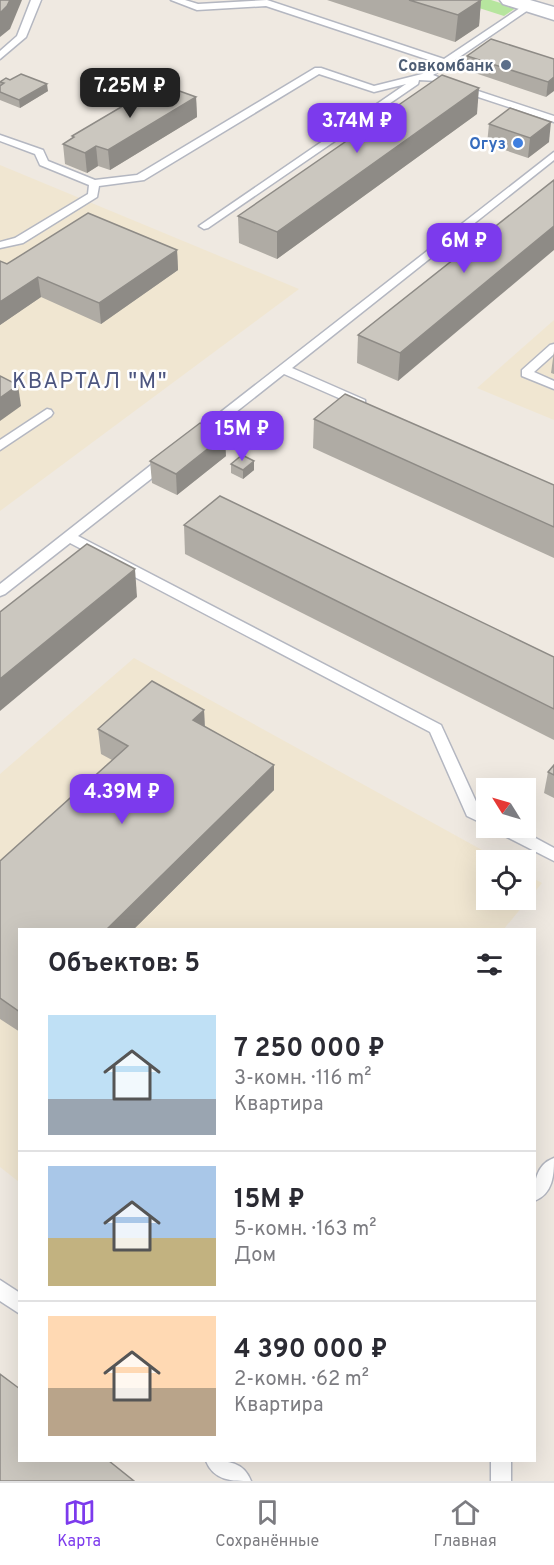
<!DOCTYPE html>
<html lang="ru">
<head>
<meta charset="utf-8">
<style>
  body { margin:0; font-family:Overpass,sans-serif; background:#f7f7f7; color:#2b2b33; height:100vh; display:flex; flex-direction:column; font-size:22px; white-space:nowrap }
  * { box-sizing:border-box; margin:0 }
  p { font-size:20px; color:#7c7c81 }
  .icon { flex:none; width:33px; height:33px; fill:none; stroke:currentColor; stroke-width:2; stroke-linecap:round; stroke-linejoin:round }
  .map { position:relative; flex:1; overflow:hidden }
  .side { position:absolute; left:18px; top:928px; width:518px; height:534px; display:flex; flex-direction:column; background:#fff; border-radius:0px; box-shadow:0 6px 24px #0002 }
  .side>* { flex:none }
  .needle { width:39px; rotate:307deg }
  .fabs { position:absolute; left:476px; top:778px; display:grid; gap:12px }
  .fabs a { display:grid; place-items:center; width:60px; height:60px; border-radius:0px; background:#fff; box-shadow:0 6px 24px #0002; font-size:30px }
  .price { position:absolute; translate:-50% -51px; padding:0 14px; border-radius:12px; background:#7c3aed; color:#fff; font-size:20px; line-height:39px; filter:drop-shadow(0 2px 3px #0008) }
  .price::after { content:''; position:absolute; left:50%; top:36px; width:18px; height:14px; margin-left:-9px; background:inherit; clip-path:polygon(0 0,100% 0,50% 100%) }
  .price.current { background:#222; color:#fff }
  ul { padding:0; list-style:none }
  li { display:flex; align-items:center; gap:18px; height:150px; padding:0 30px }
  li+li { border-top:2px solid #e1e1e2 }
  li span { display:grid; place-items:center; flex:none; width:168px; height:120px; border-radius:0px; color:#555 }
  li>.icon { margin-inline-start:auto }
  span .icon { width:72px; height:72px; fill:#fffc; stroke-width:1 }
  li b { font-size:26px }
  h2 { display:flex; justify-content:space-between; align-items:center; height:72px; padding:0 30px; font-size:26px }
  .menu { display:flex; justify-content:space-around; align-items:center; height:84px; border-top:2px solid #e1e1e2; background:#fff; font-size:16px; color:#7c7c81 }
  .menu a { display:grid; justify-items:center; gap:3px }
  .menu .current { color:#7c3aed }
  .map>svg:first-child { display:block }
  .education { fill:#f0e6d1 }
  .green { fill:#b6e59e }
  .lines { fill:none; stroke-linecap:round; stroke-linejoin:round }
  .service-casing { stroke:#b4b7c1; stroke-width:3 }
  .tertiary-casing { stroke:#b4b7c1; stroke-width:3 }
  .service { fill:#fff; fill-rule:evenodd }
  .tertiary { fill:#fff; fill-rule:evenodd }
  .wall { fill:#afaba4 }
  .shaded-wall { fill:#8e8b86 }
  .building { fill:#cbc7bf; stroke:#8e8b86; stroke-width:1.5 }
  .service-dot { fill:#5c6f8a; stroke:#fff; stroke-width:2 }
  .shop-dot { fill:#3f7fe0; stroke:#fff; stroke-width:2 }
  .labels { text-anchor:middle; stroke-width:5; stroke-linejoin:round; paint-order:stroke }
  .far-service-label { font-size:16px; font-weight:bold; fill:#4e5e75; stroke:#fff; text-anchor:end }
  .far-shop-label { font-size:16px; font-weight:bold; fill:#366cbe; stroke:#fff; text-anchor:end }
  .quarter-label { font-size:22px; letter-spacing:1.5px; fill:#4d5680; stroke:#fff }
</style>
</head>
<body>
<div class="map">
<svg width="554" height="1481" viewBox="0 0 554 1481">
  <rect width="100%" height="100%" fill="#efe9e1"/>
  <g class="education">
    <polygon points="0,165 299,289 0,511"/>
    <polygon points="554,320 554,420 477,388"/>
    <polygon points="134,658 502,861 486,861 486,900 525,900 525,874 542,883 503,930 20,930 19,1182 0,1167 0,774"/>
  </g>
  <polygon class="green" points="454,0 491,0 516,8 504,16"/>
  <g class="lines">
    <g class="service-casing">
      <g id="service">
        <polygon points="31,0 41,0 26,37 0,59 0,51 17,36"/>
        <polygon points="171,0 185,0 198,4 267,0 444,59 526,4 534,6 433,75 438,77 438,81 419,80 418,84 208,228 204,229 199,226 406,84 374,92 319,74 144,180 99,186 97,197 23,243 0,248 0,242 15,238 88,194 89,185 40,165 35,154 0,141 0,135 43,150 48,161 95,180 137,175 315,68 321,68 374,86 422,74 438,63 266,6 197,10"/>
        <polygon points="457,86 463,86 554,116 554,122 457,90"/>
        <polygon points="554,152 554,160 292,368 365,400 365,406 357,406 284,374 198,442 190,442 188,439 190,436"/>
        <polygon points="554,344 554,354 534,372 554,381 554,389 522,376 522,370 550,345"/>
        <polygon points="47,409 51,410 53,413 51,416 0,450 0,440"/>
        <polygon points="165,457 171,461 170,464 78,536 441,725 479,808 486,812 486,825 467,816 430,732 70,543 5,594 0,596 0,584 160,458"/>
        <polygon points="495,828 517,828 554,848 554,861 497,832"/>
        <path d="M554 1158C554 1175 553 1194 534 1201 534 1184 535 1165 554 1158Z"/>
        <polygon points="0,1280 20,1293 20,1314 0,1301"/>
        <path d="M206 1461C225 1461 243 1460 251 1481 232 1481 214 1481 206 1461Z"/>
        <rect x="491" y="1461" width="20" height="20"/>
      </g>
    </g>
    <g class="tertiary-casing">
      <polygon id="tertiary" points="500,0 530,0 554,7 554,20 503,4"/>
    </g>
    <use href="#service" class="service"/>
    <use href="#tertiary" class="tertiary"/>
  </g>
  <g class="wall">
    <polygon points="327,0 481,0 479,26 455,42"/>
    <polygon points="467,56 554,59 546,97 466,70"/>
    <polygon points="10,80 48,91 20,108 0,100 0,82"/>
    <polygon points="196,97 197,117 110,170 98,166 87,173 65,164 63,144 72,139 72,136"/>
    <polygon points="477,114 277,259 239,243 238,216"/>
    <polygon points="489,124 549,142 528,158 487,144"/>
    <polygon points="554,180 398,381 357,363 358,335"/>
    <polygon points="177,250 178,270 101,324 41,297 0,325 0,261 7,264"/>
    <polygon points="554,351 554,374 551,373"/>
    <polygon points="314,419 554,485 554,558 313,448"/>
    <polygon points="226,456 177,495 152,483 150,461"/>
    <polygon points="231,464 254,470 243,479 231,473"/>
    <polygon points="184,525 554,657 554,740 185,554"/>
    <polygon points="204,710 205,727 274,790 133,930 20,930 20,1032 0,1019 0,861 112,760 101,754 98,729"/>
    <polygon points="554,765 554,798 544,793 548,772"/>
  </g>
  <g class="shaded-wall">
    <polygon points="10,0 22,0 10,29 0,37 0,13"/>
    <polygon points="481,0 479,26 455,42 458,15"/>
    <polygon points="554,77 554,91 546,97 548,82"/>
    <polygon points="47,84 48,91 20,108 19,100"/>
    <polygon points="479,88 477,114 277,259 277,232"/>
    <polygon points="196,97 197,117 110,170 108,150"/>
    <polygon points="551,122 549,142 528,158 530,138"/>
    <polygon points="96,146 98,166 87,173 85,153"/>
    <polygon points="554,226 554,250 398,381 400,353"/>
    <polygon points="177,250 178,270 101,324 99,303"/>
    <polygon points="38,277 41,297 0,325 0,302"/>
    <polygon points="18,385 21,406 0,421 0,398"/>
    <polygon points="225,435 226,456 177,495 176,474"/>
    <polygon points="254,461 254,470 243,479 243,470"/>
    <polygon points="135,569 137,597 0,711 0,679"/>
    <polygon points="204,710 205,735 193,720"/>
    <polygon points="274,765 274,790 133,930 106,930"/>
  </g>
  <g class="building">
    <polygon points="0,0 10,0 7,6 0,13"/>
    <polygon points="409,0 481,0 458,15"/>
    <polygon points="491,39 554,59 554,77 548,82 467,56"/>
    <polygon points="21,74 47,84 19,100 0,92 0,86 4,83 0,82 6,78 10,80"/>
    <polygon points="442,75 479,88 277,232 238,216"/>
    <polygon points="160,84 196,97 108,150 96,146 85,153 63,144 74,137 72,136"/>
    <polygon points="510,108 551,122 530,138 489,124"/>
    <polygon points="554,180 554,226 400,353 358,335"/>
    <polygon points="88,213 177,250 99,303 38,277 0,302 0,261 7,264"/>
    <polygon points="0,376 18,385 0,398"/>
    <polygon points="345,394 554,485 554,527 314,419"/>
    <polygon points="200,423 225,435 176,474 150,461"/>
    <polygon points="242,455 254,461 243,470 231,464"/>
    <polygon points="220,496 554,657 554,709 184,525"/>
    <polygon points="87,544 135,569 0,679 0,612"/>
    <polygon points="152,681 204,710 193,720 274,765 106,930 20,930 20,1012 0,998 0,861 128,746 98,729"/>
    <polygon points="554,765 554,775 548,772"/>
    <polygon points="0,1374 20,1389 20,1461 109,1461 134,1481 0,1481"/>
  </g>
  <circle class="service-dot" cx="506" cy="65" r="6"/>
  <circle class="shop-dot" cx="518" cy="143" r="6"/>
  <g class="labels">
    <g class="far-service-label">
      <text x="494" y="71">Совкомбанк</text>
    </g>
    <g class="far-shop-label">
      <text x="506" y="149">Огуз</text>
    </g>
    <g class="quarter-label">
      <text x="90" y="388">КВАРТАЛ "М"</text>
    </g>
  </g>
</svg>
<div class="fabs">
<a><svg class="needle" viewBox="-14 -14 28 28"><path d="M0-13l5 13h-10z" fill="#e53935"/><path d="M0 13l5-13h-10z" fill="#7c7c81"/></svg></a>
<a><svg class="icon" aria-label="locate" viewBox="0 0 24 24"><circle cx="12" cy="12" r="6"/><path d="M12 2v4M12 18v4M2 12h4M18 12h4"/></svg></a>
</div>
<b class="price current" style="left:130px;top:119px">7.25M ₽</b>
<b class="price" style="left:357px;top:154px">3.74M ₽</b>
<b class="price" style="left:464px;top:274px">6M ₽</b>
<b class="price" style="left:242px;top:462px">15M ₽</b>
<b class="price" style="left:122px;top:825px">4.39M ₽</b>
<section class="side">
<h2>Объектов: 5<svg class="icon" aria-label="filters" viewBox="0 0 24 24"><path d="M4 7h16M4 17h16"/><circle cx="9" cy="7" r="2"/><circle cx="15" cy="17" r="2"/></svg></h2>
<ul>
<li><span style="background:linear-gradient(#bfe0f5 70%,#9aa5b1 0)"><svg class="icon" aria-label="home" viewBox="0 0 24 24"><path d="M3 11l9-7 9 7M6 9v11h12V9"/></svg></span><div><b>7 250 000 ₽</b><p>3-комн. · 116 m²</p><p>Квартира</p></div></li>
<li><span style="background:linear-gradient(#a9c7e8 60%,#c2b280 0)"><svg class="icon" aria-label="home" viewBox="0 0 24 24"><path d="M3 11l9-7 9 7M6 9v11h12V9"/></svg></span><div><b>15M ₽</b><p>5-комн. · 163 m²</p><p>Дом</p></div></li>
<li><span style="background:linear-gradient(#ffd9b3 60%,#b9a48a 0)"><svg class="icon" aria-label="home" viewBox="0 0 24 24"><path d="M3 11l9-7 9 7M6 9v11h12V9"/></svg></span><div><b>4 390 000 ₽</b><p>2-комн. · 62 m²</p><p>Квартира</p></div></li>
</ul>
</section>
</div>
<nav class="menu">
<a class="current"><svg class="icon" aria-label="map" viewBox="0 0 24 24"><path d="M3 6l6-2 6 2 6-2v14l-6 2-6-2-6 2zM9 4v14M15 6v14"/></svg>Карта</a>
<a><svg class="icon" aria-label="saved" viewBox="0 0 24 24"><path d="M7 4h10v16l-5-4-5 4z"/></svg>Сохранённые</a>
<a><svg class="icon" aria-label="home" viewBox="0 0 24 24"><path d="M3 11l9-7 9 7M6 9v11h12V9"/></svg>Главная</a>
</nav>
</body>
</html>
